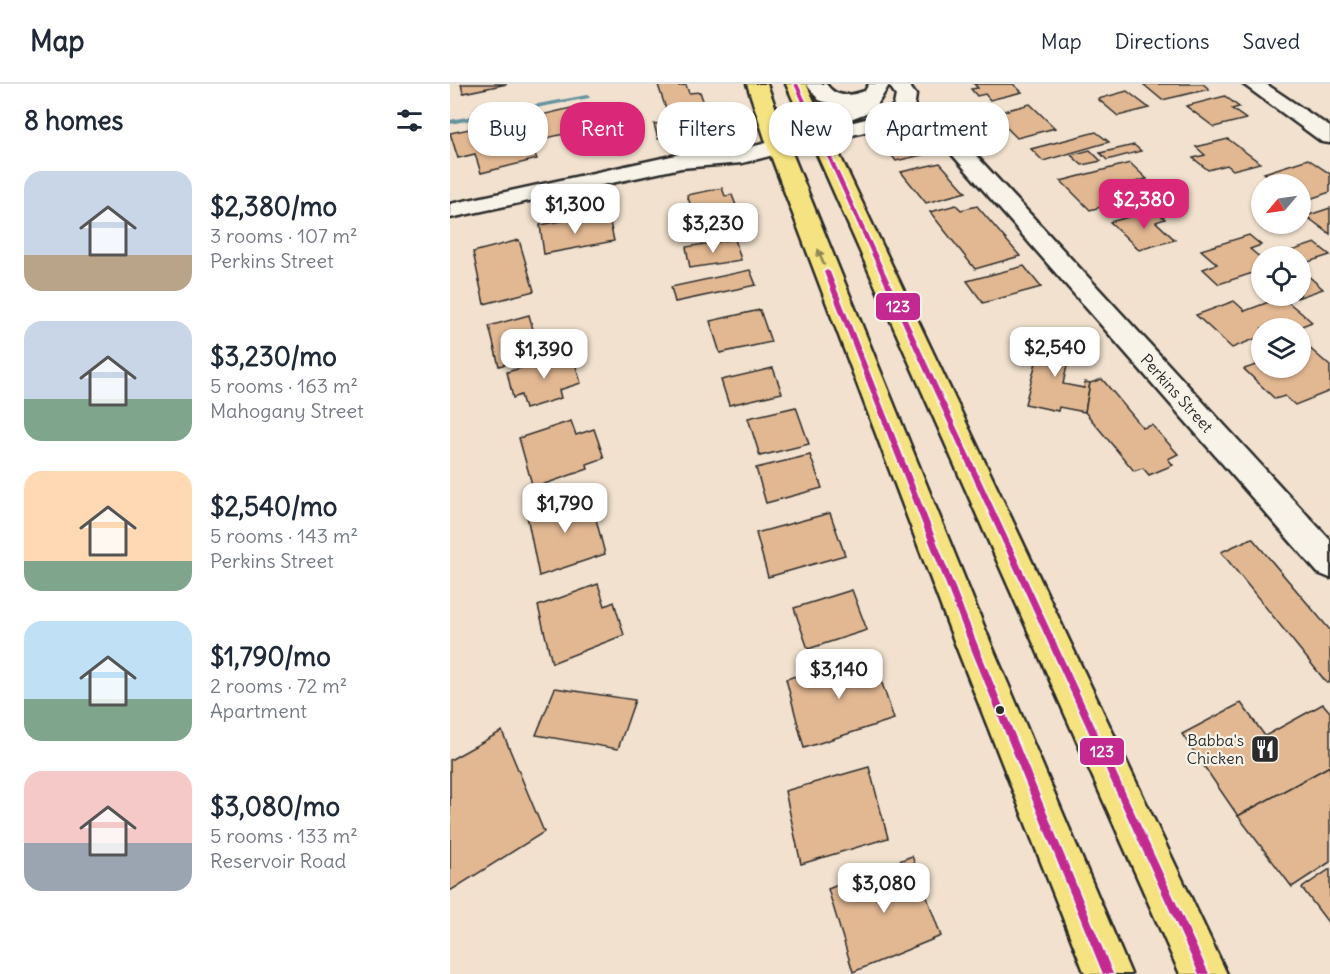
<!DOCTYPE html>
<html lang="en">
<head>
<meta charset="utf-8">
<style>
  body { margin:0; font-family:Delius,sans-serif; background:#f2f2f3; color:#1f2937; height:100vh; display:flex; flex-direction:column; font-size:22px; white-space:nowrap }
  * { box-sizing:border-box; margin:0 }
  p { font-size:20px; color:#747a83 }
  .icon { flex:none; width:33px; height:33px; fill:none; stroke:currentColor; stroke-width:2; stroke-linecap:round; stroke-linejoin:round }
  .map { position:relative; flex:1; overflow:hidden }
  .sheet { display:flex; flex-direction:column; background:#fff; width:450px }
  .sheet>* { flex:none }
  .guide { position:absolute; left:18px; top:18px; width:570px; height:54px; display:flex; gap:12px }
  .needle { width:39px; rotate:241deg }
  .fabs { position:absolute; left:801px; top:90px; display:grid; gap:12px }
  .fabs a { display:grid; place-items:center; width:60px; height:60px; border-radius:50%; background:#fff; box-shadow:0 2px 4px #0004; font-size:30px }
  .price { position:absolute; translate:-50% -51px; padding:0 14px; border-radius:12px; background:#fff; color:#222; font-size:20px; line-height:39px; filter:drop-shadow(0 2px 3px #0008) }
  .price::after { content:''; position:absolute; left:50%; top:36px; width:18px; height:14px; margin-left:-9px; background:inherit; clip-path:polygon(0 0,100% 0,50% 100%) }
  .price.selected { background:#db2777; color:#fff }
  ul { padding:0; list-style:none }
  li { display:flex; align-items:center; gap:18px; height:150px; padding:0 24px }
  li span { display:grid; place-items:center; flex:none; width:168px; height:120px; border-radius:18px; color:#555 }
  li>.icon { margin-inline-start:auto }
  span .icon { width:72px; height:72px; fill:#fffc; stroke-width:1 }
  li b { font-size:26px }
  h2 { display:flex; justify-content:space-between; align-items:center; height:72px; padding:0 24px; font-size:26px }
  .tag { padding:0 21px; border-radius:24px; background:#fff; box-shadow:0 2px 4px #0004; font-size:21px; line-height:54px }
  .tag.selected { background:#db2777; color:#fff }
  header { display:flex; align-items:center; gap:36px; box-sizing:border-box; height:84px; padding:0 30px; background:#fff; border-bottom:2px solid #e0e1e3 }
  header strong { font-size:28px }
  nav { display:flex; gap:33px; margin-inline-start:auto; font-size:21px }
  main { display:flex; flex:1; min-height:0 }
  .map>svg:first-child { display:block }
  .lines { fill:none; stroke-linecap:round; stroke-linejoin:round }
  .stream { fill:#6693a1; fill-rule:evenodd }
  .building { fill:#e2b893; stroke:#2b2b2b; stroke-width:1.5 }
  .street-casing { stroke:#2b2b2b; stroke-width:5 }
  .primary-casing { stroke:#2b2b2b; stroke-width:5 }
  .street { fill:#f7f3e8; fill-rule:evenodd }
  .primary { fill:#f5e382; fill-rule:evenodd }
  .bus-1-casing { stroke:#f7f3e8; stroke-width:4 }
  .bus-1 { fill:#c32990; fill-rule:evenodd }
  .oneway { fill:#908756 }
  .bus-dot { fill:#2b2b2b; stroke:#f7f3e8; stroke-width:2 }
  .labels { text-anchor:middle; stroke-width:4.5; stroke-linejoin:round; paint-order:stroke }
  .street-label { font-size:16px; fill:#2b2b2b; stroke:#f7f3e8 }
  .poi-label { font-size:16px; fill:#2b2b2b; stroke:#f7f3e8; text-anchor:end }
  .line-badge { stroke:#f7f3e8; stroke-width:2 }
  .badge-label { font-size:16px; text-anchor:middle; font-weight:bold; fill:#fff }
</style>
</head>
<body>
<header>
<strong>Map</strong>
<nav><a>Map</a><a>Directions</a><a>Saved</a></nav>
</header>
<main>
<section class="sheet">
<h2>8 homes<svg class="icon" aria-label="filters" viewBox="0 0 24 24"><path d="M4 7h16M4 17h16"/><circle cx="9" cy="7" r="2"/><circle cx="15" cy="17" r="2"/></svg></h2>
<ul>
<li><span style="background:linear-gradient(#c9d6e8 70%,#b9a48a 0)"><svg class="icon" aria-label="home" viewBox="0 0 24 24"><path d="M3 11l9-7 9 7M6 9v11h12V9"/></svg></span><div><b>$2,380/mo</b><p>3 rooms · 107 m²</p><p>Perkins Street</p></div></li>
<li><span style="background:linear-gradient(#c9d6e8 65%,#7fa58c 0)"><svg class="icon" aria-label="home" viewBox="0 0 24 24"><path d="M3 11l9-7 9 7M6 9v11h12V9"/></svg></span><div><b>$3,230/mo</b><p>5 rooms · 163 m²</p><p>Mahogany Street</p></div></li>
<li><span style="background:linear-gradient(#ffd9b3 75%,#7fa58c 0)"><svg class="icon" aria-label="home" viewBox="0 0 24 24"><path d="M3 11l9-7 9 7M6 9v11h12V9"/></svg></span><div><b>$2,540/mo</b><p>5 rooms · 143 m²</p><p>Perkins Street</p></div></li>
<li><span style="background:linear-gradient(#bfe0f5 65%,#7fa58c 0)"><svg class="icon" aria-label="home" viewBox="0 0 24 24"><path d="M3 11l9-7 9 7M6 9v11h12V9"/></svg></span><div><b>$1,790/mo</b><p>2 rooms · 72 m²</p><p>Apartment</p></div></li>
<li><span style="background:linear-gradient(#f6c9c9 60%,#9aa5b1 0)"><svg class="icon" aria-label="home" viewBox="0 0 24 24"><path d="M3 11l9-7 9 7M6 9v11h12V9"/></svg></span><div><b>$3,080/mo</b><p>5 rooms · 133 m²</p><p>Reservoir Road</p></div></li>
</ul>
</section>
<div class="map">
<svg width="880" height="890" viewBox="0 0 880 890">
  <rect width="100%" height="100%" fill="#f1e1ce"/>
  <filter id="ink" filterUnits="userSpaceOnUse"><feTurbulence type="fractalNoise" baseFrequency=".0167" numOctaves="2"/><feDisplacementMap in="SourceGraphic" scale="12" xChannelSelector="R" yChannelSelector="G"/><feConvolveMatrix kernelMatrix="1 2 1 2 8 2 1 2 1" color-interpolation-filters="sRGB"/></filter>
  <g filter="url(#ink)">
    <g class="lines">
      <polygon class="stream" points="137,11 140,13 139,14 0,40 0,36"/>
    </g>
    <g class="building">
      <polygon points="11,0 57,0 13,9"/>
      <polygon points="228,0 229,2 236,1 239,9 250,8 255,22 217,28 208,1"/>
      <polygon points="524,0 563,0 572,8 540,16 535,10 527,12 521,5 528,4"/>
      <polygon points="693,0 753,0 759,5 712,16"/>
      <polygon points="677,7 699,24 668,32 648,15"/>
      <polygon points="775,12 789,23 782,25 796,35 764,43 736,22"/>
      <polygon points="580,20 605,44 567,54 543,30"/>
      <polygon points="125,23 136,45 88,56 79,34"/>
      <polygon points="255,27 262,46 208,55 204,40 217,38 215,34"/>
      <polygon points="24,44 29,59 76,48 87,75 31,89 25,70 8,74 0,49"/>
      <polygon points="646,48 659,58 593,77 581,65"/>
      <polygon points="461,52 476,70 446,77 432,59"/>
      <polygon points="778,55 810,79 783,86 777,81 758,86 743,74 755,71 746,63"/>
      <polygon points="684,61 691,67 657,76 650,69"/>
      <polygon points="640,66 651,77 632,81 621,71"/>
      <polygon points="858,75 880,90 880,108 854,117 850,115 850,100 831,100 814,89"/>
      <polygon points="490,79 516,108 476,119 451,88"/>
      <polygon points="680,79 697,95 663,104 676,116 640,126 611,97"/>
      <polygon points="272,104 275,112 282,111 287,124 281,125 284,131 247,139 237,111"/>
      <polygon points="506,121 511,126 527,122 570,172 525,185 480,128"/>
      <polygon points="880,124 880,150 856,132"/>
      <polygon points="705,126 715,135 706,138 725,156 689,166 660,138"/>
      <polygon points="128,134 128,140 159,134 164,157 94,170 90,141"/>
      <polygon points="799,151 811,161 800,165 812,175 812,186 769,200 753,185 767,180 751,166"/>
      <polygon points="285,155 291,176 240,184 236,163"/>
      <polygon points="69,156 84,207 34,220 23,168"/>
      <polygon points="865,159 880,171 855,179 841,167"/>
      <polygon points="574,182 591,203 533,219 517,197"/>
      <polygon points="300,186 306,201 225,218 221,203"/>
      <polygon points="855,189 873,205 847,214 844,212 850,212 850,190"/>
      <polygon points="832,213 862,238 847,244 841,240 829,244 812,244 812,252 782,264 746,231 784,217 795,227"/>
      <polygon points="310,226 321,258 270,269 260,237"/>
      <polygon points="79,231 90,270 49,282 39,242"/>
      <polygon points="594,248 623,254 613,300 634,304 635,298 640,299 635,328 609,323 608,327 575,320"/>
      <polygon points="856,261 880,282 880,307 845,321 835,312 825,315 794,285 812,279 812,284 850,284 850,263"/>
      <polygon points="122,269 131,299 109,306 111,314 75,325 71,311 63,314 57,288"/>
      <polygon points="323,284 332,309 279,321 271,296"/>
      <polygon points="652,295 693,344 702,341 728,370 718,375 723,381 699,391 693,384 684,387 635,328 640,299"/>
      <polygon points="346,323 359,360 310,372 298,334"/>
      <polygon points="121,337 126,351 144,345 154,374 137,380 138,385 83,404 69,354"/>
      <polygon points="360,371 372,404 316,419 306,384"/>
      <polygon points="139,408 155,470 89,492 76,427"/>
      <polygon points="380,429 395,471 318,493 306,449"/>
      <polygon points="802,454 880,546 880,598 877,599 771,468"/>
      <polygon points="148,500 155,522 164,518 174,551 102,579 88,522"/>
      <polygon points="402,506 417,546 358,565 344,524"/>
      <polygon points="422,569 444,635 354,664 336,595"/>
      <polygon points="105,604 185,616 168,665 86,651"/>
      <polygon points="791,619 815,652 873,620 880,628 880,682 788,732 732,650"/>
      <polygon points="52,647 94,748 0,807 0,676"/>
      <polygon points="880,682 880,778 842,803 788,732"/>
      <polygon points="419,683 438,754 351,780 335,707"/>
      <polygon points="462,772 491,852 403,888 378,805"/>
      <polygon points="880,785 880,841 852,804"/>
    </g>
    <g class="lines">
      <g class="street-casing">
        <g id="street">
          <path d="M356 0H376C387 15 399 12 415 7L419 0H458L466 11 464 24 447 38 430 44 292 79 231 84 0 134V120L231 70 292 65 416 35 433 30 444 21 446 11 439 1 424 26 390 39H376L373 35 376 31 394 24 369 16Z"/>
          <polygon points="793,0 816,0 880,43 880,59 872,58"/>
          <polygon points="479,26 486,28 880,456 880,494 868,489 472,36 469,32 472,28"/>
        </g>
      </g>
      <g class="primary-casing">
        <g id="primary">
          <polygon points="297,0 317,0 340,64 542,562 681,890 635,890 506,562 318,64"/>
          <polygon points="336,0 356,0 777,890 730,890"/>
        </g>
      </g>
      <use href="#street" class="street"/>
      <use href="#primary" class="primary"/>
      <g class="bus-1-casing">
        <g id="bus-1">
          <polygon points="344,0 348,0 759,890 749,890"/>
          <polygon points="377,186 380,188 528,562 663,890 653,890 520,562 374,188"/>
        </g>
      </g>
      <use href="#bus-1" class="bus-1"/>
    </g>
    <defs><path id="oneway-solid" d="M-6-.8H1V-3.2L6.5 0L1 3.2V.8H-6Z" transform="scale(1.5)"/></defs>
    <use class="oneway" href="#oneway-solid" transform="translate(371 173) rotate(-111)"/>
  </g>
  <defs>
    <g id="restaurant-square" transform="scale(1.5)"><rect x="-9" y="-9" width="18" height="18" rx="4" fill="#2b2b2b" stroke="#f7f3e8"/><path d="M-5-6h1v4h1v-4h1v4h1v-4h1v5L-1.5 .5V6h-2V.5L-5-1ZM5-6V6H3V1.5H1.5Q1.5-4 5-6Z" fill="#fff"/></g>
  </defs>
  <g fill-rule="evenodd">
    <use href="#restaurant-square" x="815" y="665"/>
  </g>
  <circle class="bus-dot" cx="550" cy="626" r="5"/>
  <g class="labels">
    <g class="street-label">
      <text transform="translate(727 309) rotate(48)" y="6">Perkins Street</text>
    </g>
    <g class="poi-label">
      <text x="794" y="662">Babba's<tspan x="794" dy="18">Chicken</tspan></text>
    </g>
  </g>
  <g class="line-badge">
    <rect x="425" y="208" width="46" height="29" rx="6" fill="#c32990"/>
    <rect x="629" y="653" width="46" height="29" rx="6" fill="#c32990"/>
  </g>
  <g class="badge-label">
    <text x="448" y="228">123</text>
    <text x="652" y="673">123</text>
  </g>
</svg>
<div class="fabs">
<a><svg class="needle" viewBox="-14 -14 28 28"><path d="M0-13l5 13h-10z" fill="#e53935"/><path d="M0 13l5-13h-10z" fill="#747a83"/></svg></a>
<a><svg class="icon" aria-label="locate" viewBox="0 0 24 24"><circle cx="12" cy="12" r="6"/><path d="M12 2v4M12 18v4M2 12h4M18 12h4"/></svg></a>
<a><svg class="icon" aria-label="layers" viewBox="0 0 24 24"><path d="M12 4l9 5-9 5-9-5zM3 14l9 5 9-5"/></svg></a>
</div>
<b class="price selected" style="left:694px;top:146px">$2,380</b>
<b class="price" style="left:125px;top:151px">$1,300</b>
<b class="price" style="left:263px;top:170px">$3,230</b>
<b class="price" style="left:605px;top:294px">$2,540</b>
<b class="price" style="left:94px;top:296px">$1,390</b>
<b class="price" style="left:115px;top:450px">$1,790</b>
<b class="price" style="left:389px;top:616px">$3,140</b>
<b class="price" style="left:434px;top:830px">$3,080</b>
<div class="guide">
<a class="tag">Buy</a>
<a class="tag selected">Rent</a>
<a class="tag">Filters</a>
<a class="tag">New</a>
<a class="tag">Apartment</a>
</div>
</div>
</main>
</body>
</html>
